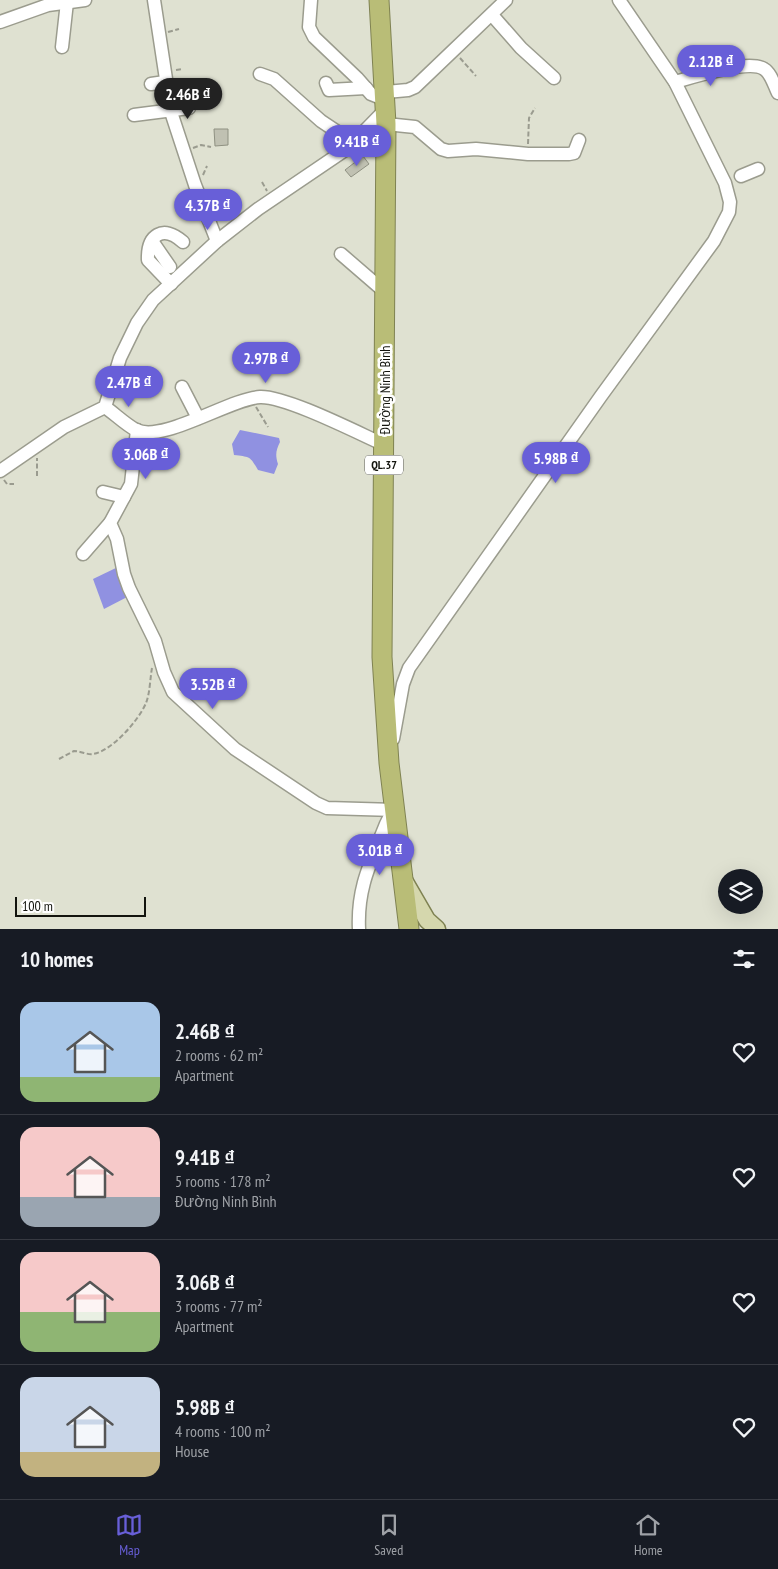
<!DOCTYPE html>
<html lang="en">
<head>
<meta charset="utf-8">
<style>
  body { margin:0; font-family:"PT Sans Narrow",sans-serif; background:#242831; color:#f1f3f6; height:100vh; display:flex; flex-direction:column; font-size:19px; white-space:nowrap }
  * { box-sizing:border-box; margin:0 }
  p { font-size:16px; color:#9ea1a6 }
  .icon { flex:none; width:28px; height:28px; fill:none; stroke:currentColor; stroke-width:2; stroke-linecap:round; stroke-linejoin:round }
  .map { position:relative; height:929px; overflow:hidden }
  .sheet { display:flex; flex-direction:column; background:#171b24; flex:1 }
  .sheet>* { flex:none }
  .tools { position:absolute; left:718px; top:869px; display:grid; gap:10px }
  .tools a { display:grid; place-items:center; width:45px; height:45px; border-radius:50%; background:#171b24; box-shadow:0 5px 20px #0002; font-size:25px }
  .scale { position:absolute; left:15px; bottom:12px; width:131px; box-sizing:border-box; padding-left:5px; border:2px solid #13140e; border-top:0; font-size:14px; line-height:18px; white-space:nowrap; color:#13140e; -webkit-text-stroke:4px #fff; paint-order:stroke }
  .price { position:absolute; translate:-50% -42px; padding:0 11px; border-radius:18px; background:#685fd8; color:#fff; font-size:16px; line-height:32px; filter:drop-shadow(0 1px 2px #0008) }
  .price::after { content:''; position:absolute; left:50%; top:30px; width:15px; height:11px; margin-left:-8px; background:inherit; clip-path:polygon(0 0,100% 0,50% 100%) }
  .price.active { background:#222; color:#fff }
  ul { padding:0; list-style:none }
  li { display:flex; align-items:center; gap:15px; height:125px; padding:0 20px }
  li+li { border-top:1px solid #363941 }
  li span { display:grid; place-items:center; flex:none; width:140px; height:100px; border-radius:15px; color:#555 }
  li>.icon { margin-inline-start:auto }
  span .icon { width:60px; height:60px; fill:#fffc; stroke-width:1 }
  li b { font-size:21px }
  h2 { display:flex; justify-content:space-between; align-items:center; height:60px; padding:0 20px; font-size:21px }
  .tabs { display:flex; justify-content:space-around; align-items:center; height:70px; border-top:1px solid #363941; background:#171b24; font-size:14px; color:#9ea1a6 }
  .tabs a { display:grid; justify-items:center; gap:2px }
  .tabs .active { color:#685fd8 }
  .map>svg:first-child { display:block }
  .water { fill:#9091e1 }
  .building { fill:#c0c1b2; stroke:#8f9182 }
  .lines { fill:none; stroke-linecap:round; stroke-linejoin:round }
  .minor-casing { stroke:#9b9c8e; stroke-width:15 }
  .major-casing { stroke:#7f8252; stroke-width:19 }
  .highway-casing { stroke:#7f8252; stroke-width:21 }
  .path { stroke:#9a9b8f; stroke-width:2; stroke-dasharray:5 2.5; stroke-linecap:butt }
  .minor { stroke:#fff; stroke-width:12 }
  .major { stroke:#d5d7ad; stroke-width:16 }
  .highway { stroke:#b9bd77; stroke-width:19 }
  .labels { text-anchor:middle; stroke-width:5; stroke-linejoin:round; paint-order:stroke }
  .shield { fill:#fff; stroke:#5a5a56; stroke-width:1 }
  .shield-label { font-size:12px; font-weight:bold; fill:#13140e }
  .street-label { font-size:14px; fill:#13140e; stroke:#fff }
</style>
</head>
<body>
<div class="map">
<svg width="778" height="929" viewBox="0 0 778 929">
  <rect width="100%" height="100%" fill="#dfe1d1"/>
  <g class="water">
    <path d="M240 430 279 438 280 442C276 450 275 455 278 464L274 474 258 470C250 456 250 457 234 455L232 444Z"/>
    <polygon points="120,566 131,595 104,609 93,579"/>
  </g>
  <g class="building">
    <polygon points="214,129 228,129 228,145 215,146"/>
    <polygon points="363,156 369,164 351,177 345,170"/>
  </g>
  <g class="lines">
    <g class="minor-casing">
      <g id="minor">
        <polyline points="154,0 171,112 195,185 217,241"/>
        <polyline points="311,0 309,27 314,37 357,78 371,94 386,100"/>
        <polyline points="492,15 521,48 554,78"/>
        <polyline points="0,22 48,5 85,0"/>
        <polyline points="62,47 67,2"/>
        <polyline points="260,74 274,79 321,121 354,143"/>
        <path d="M675 82C693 77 749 59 764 69 771 73 774 85 778 93"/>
        <polyline points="326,83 329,90 366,88"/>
        <polyline points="151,84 165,82"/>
        <polyline points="386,92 408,90 415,87 506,0"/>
        <polyline points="134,115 189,108"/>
        <polyline points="386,124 415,127 441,149 448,151 476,149 528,154 569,154 574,153 579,140"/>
        <polyline points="741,176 758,169"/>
        <polyline points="152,241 170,267"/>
        <polyline points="341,254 385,292"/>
        <path d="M171 284 148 260C147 235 163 224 183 242"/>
        <polyline points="182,387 198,418"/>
        <path d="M105 407C115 414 125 424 136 430 163 443 229 399 260 397 286 396 358 433 385 445"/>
        <polyline points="137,430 131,484 110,523 117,539 124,574 129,588 155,641 164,672 173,692 235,749 316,803 327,808 395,810"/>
        <polyline points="0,471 64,427 105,407 120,358 137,323 153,300 217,241 258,209 348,148 386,109"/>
        <polyline points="103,492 124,497"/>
        <polyline points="83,554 110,523"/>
        <polyline points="393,739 403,684 409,668 601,396 714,241 729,212 730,202 725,183 675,82 619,0"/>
        <path d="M359 929C357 887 371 862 386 824L389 818 395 815"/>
      </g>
    </g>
    <g class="major-casing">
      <polyline id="major" points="405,882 427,920 437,929"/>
    </g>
    <g class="highway-casing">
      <polyline id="highway" points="379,0 386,124 382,657 389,763 409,929"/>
    </g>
    <g class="path">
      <polyline points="168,32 179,29"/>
      <polyline points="460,58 476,76"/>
      <polyline points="176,70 183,69"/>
      <polyline points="528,144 529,118 535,108"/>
      <polyline points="193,148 201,145 211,147"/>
      <polyline points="203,175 207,166"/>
      <polyline points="262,182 267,191"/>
      <polyline points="256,407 268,427"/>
      <polyline points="37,476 37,458"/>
      <polyline points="4,480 7,484 14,484"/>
      <path d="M59 759 74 751C81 751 87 755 93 754 112 751 139 720 146 703 150 693 150 679 152 668"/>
    </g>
    <use href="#minor" class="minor"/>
    <use href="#major" class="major"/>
    <use href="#highway" class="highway"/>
  </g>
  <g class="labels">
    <rect class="shield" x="365" y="455.5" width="38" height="19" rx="4"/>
    <g class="shield-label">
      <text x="384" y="469">QL.37</text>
    </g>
    <g class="street-label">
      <text transform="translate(385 390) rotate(-90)" y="5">Đường Ninh Bình</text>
    </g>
  </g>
</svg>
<div class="tools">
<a><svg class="icon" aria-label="layers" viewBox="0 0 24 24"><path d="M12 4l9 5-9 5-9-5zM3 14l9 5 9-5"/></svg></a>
</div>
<div class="scale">100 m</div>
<b class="price" style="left:711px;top:87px">2.12B ₫</b>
<b class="price active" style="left:188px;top:120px">2.46B ₫</b>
<b class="price" style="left:357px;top:167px">9.41B ₫</b>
<b class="price" style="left:208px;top:231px">4.37B ₫</b>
<b class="price" style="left:266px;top:384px">2.97B ₫</b>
<b class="price" style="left:129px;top:408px">2.47B ₫</b>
<b class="price" style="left:146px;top:480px">3.06B ₫</b>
<b class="price" style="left:556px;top:484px">5.98B ₫</b>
<b class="price" style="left:213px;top:710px">3.52B ₫</b>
<b class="price" style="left:380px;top:876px">3.01B ₫</b>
</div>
<section class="sheet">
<h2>10 homes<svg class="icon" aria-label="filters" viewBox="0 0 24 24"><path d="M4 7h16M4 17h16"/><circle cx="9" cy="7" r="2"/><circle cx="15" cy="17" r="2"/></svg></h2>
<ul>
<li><span style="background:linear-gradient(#a9c7e8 75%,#8fb573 0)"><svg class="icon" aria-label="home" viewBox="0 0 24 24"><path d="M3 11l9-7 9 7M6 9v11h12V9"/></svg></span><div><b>2.46B ₫</b><p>2 rooms · 62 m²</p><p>Apartment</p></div><svg class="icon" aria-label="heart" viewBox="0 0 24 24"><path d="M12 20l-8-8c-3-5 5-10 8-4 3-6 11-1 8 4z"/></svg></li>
<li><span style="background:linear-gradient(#f6c9c9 70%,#9aa5b1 0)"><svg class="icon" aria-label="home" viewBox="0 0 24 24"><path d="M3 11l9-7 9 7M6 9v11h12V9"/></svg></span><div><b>9.41B ₫</b><p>5 rooms · 178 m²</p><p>Đường Ninh Bình</p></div><svg class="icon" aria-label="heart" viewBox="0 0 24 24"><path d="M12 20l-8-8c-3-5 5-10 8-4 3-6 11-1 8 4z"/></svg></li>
<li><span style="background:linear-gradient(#f6c9c9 60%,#8fb573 0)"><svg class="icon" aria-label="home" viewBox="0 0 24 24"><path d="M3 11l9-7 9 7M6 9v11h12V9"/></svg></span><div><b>3.06B ₫</b><p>3 rooms · 77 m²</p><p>Apartment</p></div><svg class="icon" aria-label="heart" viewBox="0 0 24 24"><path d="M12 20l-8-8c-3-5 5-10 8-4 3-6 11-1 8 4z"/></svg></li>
<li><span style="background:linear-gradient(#c9d6e8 75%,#c2b280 0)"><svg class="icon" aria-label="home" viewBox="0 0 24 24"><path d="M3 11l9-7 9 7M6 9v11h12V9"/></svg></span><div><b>5.98B ₫</b><p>4 rooms · 100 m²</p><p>House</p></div><svg class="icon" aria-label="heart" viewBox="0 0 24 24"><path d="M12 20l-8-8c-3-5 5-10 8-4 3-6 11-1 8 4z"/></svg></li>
</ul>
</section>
<nav class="tabs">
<a class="active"><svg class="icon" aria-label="map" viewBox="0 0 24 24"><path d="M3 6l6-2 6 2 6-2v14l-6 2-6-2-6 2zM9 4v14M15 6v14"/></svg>Map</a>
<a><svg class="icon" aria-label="saved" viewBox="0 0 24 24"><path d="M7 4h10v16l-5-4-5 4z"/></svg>Saved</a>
<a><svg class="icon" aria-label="home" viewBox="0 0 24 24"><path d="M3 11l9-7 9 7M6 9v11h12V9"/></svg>Home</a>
</nav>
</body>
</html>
